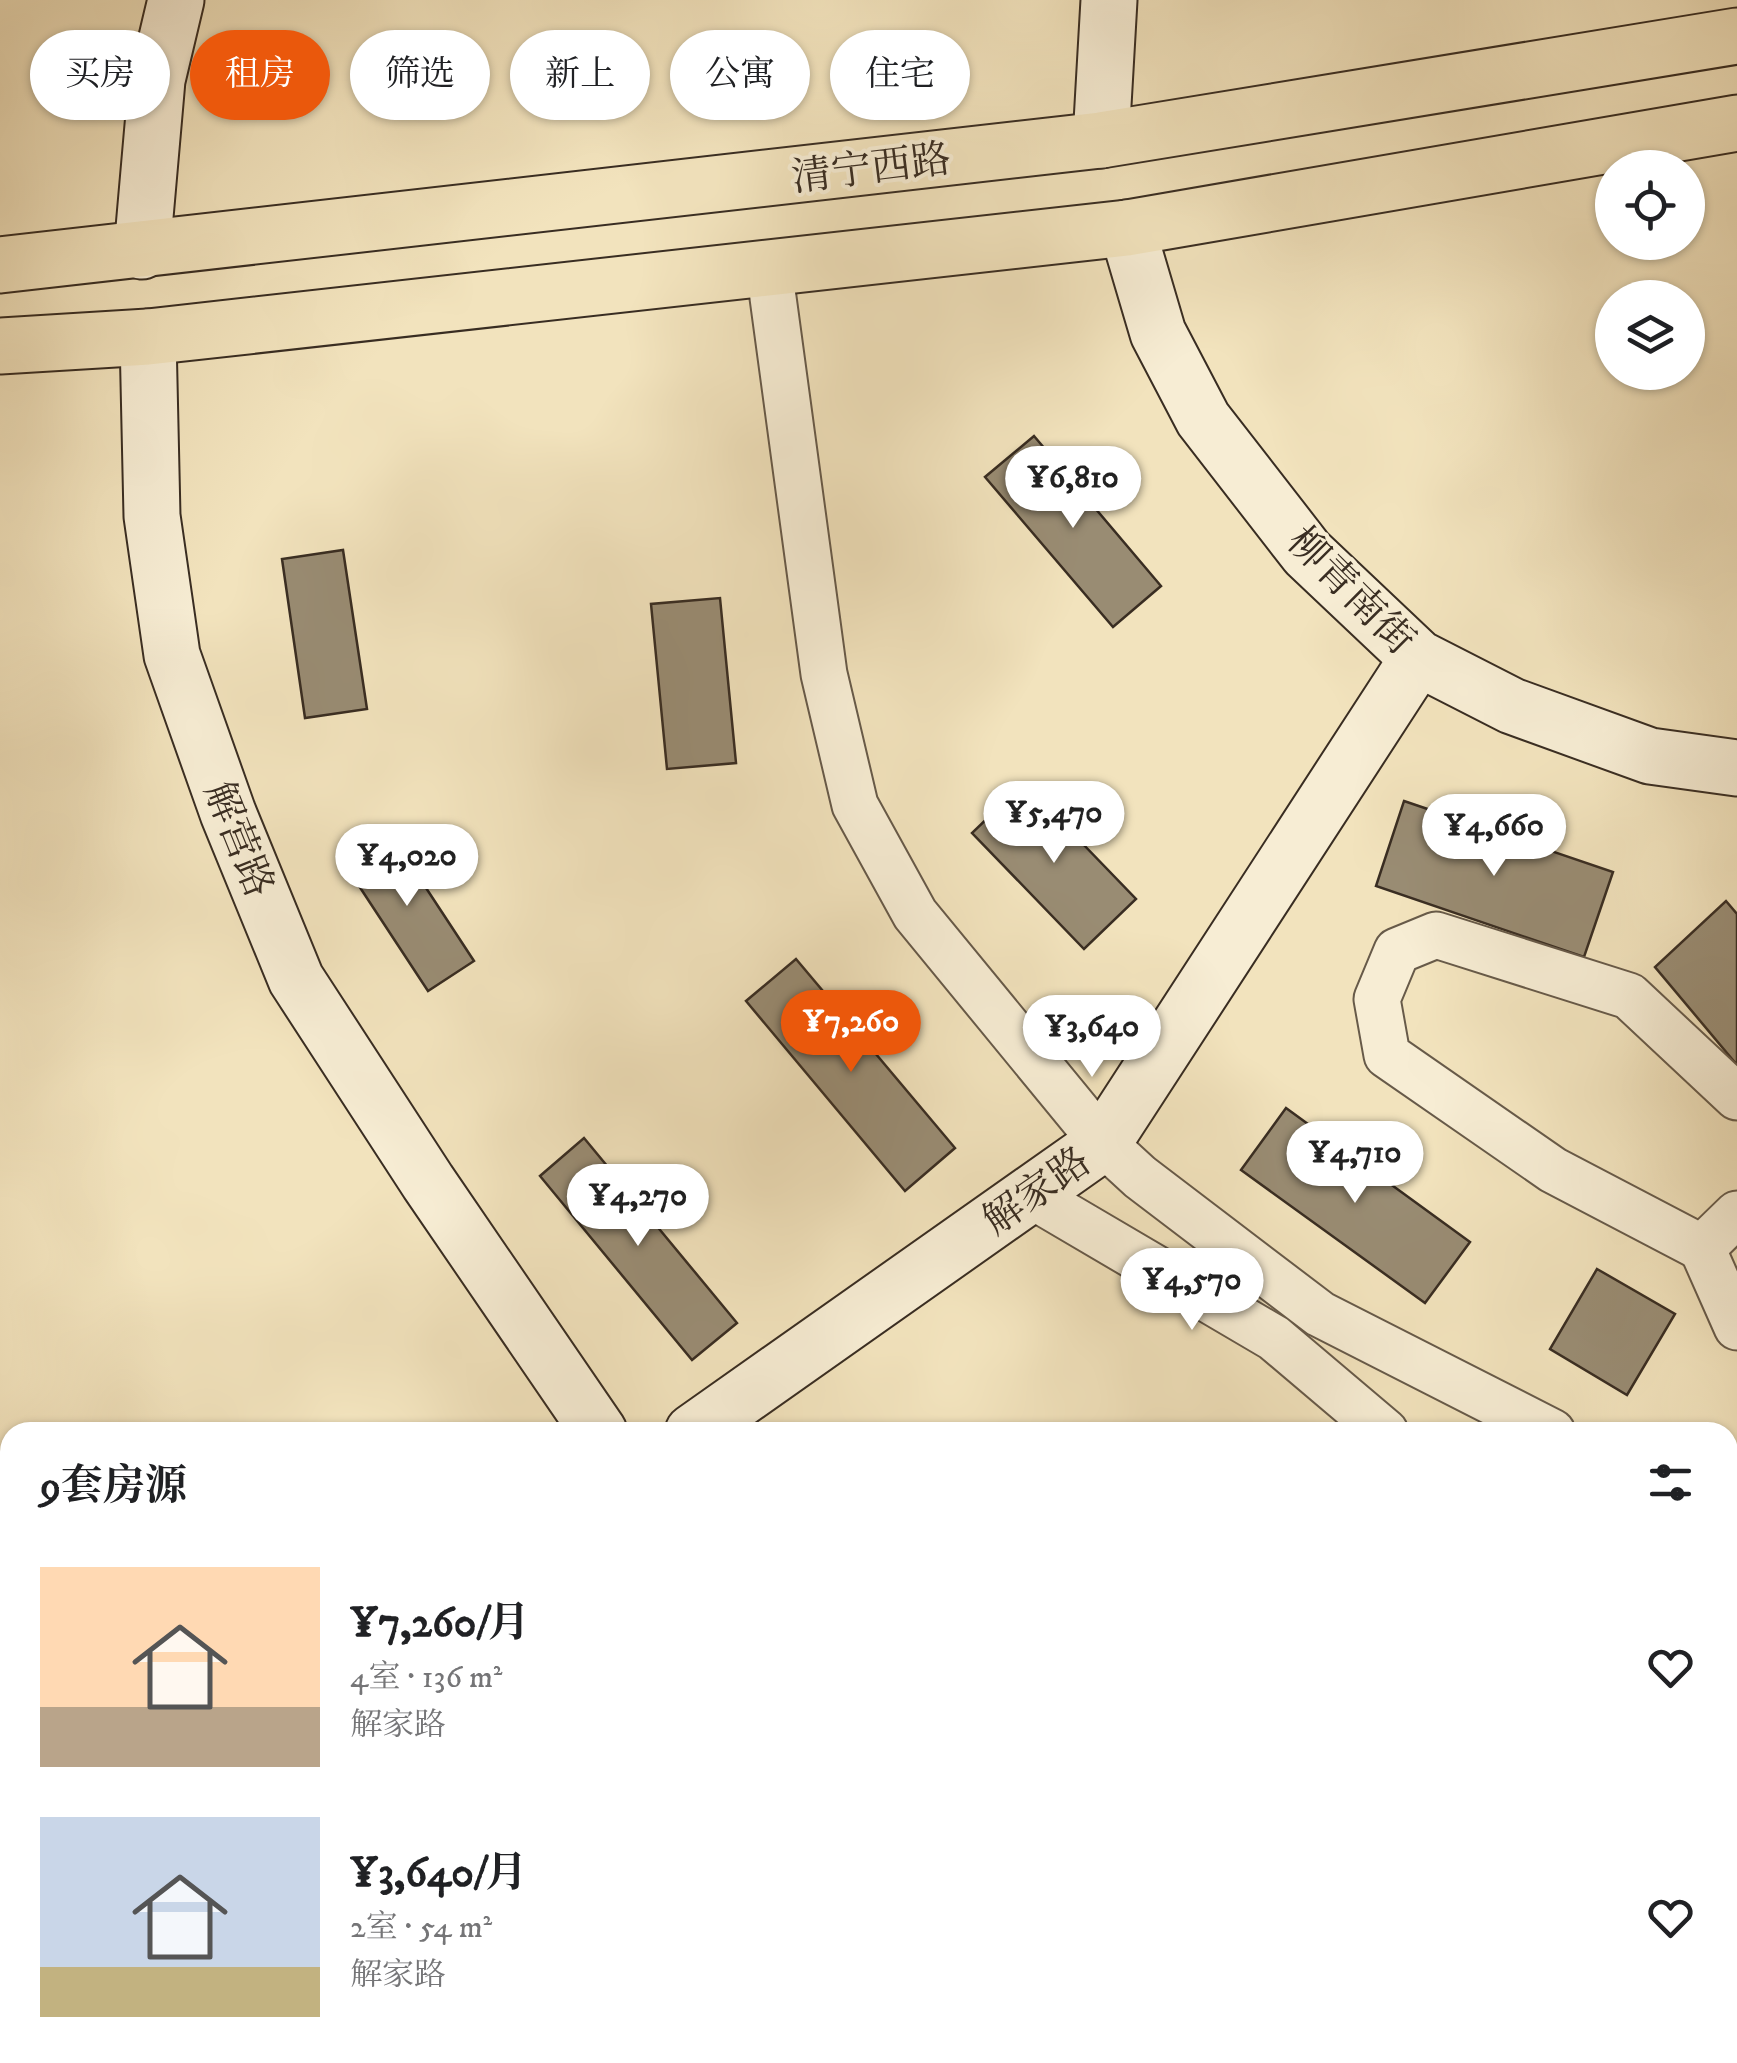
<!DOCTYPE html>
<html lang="zh">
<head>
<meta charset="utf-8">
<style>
  body { margin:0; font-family:"IM FELL DW Pica","Noto Serif SC",serif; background:#f2f2f2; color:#202124; height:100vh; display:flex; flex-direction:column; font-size:38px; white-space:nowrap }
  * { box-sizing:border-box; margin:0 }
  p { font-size:32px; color:#757577 }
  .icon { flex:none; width:55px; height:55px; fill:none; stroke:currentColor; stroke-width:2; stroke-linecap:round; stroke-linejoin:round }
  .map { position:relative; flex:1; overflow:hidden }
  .drawer { position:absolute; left:0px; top:1422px; width:1738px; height:642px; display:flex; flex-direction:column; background:#fff; border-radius:30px 30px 0 0; box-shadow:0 2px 8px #0004 }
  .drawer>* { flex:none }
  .banner { position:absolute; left:30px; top:30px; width:1000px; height:90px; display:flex; gap:20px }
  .tools { position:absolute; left:1595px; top:150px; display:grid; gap:20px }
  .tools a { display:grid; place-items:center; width:110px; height:110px; border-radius:50%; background:#fff; box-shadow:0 2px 8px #0004; font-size:50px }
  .price { position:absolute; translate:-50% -85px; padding:0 22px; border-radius:35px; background:#fff; color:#222; font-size:32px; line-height:65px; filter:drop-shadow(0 2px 5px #0008) }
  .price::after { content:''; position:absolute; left:50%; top:60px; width:30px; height:22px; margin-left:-15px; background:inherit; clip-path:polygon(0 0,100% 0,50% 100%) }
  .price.selected { background:#ea580c; color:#fff }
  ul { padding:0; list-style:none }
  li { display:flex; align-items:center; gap:30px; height:250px; padding:0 40px }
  li span { display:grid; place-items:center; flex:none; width:280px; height:200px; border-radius:0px; color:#555 }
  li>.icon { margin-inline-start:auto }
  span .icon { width:120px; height:120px; fill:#fffc; stroke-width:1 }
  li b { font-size:42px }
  h2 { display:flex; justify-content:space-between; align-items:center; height:120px; padding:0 40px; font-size:42px }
  .pill { padding:0 35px; border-radius:45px; background:#fff; box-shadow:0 2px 8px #0004; font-size:35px; line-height:90px }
  .pill.selected { background:#ea580c; color:#fff }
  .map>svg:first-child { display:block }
  .building { fill:#998c73; stroke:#392d22; stroke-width:2.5 }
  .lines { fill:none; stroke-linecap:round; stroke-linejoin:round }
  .street-casing { stroke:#675a49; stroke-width:49 }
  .secondary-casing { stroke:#392d22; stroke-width:59 }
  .primary-casing { stroke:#392d22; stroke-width:59 }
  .street { stroke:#f7edd4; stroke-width:45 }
  .secondary { stroke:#f7edd4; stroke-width:55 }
  .primary { stroke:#f2e3bd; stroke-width:55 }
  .labels { text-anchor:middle; stroke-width:8; stroke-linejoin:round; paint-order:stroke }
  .street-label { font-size:40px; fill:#392d22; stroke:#f7edd4 }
</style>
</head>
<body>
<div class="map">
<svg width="1737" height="2063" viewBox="0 0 1737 2063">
  <rect width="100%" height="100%" fill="#f2e3bd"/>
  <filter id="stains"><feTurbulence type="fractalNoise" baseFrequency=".002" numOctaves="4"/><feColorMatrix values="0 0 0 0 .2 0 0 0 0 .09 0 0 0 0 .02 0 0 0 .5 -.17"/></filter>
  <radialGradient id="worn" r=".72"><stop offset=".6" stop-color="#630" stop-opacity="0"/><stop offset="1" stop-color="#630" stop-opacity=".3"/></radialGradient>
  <g class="building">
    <polygon points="1034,436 1161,586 1113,627 985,477"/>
    <polygon points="343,550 367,709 305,718 282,559"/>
    <polygon points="720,598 736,763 667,769 651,604"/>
    <polygon points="1024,783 1136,899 1084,949 972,833"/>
    <polygon points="1404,801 1613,872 1584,957 1376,886"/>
    <polygon points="386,827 474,961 428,991 340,857"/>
    <polygon points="1726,901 1737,914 1737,1065 1655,967"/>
    <polygon points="796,959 955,1148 905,1191 746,1001"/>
    <polygon points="1286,1108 1470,1242 1425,1303 1241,1170"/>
    <polygon points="584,1138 737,1323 692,1360 540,1176"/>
    <polygon points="1597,1269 1675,1314 1627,1395 1550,1349"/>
    <polygon points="1243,2055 1288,2055 1294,2063 1233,2063"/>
  </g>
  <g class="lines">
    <g class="street-casing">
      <g id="street">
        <polyline points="769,268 824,674 855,805 915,914 1103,1143 1140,1177 1320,1314 1552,1432"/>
        <polyline points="1737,1097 1629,996 1436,935 1397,951 1377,999 1387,1055 1553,1170 1702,1248 1737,1214"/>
        <polyline points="1029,1194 1274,1338 1385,1432"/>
        <polyline points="1702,1248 1737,1327"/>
        <polyline points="1728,1487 1737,1487"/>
        <polyline points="1728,1537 1737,1549"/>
        <polyline points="1728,2020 1737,2012"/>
        <polyline points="1467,2055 1473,2063"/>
        <polyline points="1303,2063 1313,2055"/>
        <polyline points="1676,2063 1686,2055"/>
      </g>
    </g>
    <g class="secondary-casing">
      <g id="secondary">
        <polyline points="1101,140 1109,0"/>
        <polyline points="1127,228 1158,333 1203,419 1307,553 1418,658 1512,706 1650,756 1737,768"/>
        <polyline points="142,251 157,80 176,0"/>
        <polyline points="148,337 152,516 172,655 228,813 296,979 428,1182 599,1432"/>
        <polyline points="693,1432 1103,1143 1418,658"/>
        <polyline points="1090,2055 1096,2063"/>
      </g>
    </g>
    <g class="primary-casing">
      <g id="primary">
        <polyline points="0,265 1101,140 1737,36"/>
        <polyline points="0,346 148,337 1127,228 1737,123"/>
      </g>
    </g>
    <use href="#street" class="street"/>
    <use href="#secondary" class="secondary"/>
    <use href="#primary" class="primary"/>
  </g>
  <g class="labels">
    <g class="street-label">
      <text transform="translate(871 167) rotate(-7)" y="14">清宁西路</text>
      <text transform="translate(1352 590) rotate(45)" y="14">柳青南街</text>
      <text transform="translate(240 839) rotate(68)" y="14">解营路</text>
      <text transform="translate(1036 1190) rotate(-35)" y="14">解家路</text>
    </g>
  </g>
  <rect width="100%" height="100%" filter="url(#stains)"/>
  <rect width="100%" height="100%" fill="url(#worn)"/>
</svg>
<div class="tools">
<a><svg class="icon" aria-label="locate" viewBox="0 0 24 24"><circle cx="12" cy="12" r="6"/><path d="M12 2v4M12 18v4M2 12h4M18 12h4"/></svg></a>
<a><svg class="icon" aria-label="layers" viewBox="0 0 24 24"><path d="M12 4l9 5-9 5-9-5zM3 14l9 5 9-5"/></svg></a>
</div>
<b class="price" style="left:1073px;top:531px">¥6,810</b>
<b class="price" style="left:1054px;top:866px">¥5,470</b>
<b class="price" style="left:1494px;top:879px">¥4,660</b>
<b class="price" style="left:407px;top:909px">¥4,020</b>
<b class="price selected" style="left:851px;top:1075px">¥7,260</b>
<b class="price" style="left:1092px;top:1080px">¥3,640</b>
<b class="price" style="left:1355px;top:1206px">¥4,710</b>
<b class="price" style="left:638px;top:1249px">¥4,270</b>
<b class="price" style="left:1192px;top:1333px">¥4,570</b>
<div class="banner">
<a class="pill">买房</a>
<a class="pill selected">租房</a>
<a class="pill">筛选</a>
<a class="pill">新上</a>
<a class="pill">公寓</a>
<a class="pill">住宅</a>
</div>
<section class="drawer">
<h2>9套房源<svg class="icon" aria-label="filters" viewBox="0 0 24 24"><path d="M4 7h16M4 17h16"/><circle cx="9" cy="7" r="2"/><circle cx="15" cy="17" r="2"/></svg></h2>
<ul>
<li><span style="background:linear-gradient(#ffd9b3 70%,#b9a48a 0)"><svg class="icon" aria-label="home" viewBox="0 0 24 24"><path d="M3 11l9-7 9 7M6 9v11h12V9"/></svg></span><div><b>¥7,260/月</b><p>4室 · 136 m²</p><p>解家路</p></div><svg class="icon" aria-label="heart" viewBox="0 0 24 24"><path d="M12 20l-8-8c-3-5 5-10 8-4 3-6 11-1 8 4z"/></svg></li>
<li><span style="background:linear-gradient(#c9d6e8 75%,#c2b280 0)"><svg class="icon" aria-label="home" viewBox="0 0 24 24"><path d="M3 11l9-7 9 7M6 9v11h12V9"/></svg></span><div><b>¥3,640/月</b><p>2室 · 54 m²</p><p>解家路</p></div><svg class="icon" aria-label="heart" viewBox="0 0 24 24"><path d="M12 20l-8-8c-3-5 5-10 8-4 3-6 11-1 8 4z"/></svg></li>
</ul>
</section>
</div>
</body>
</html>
